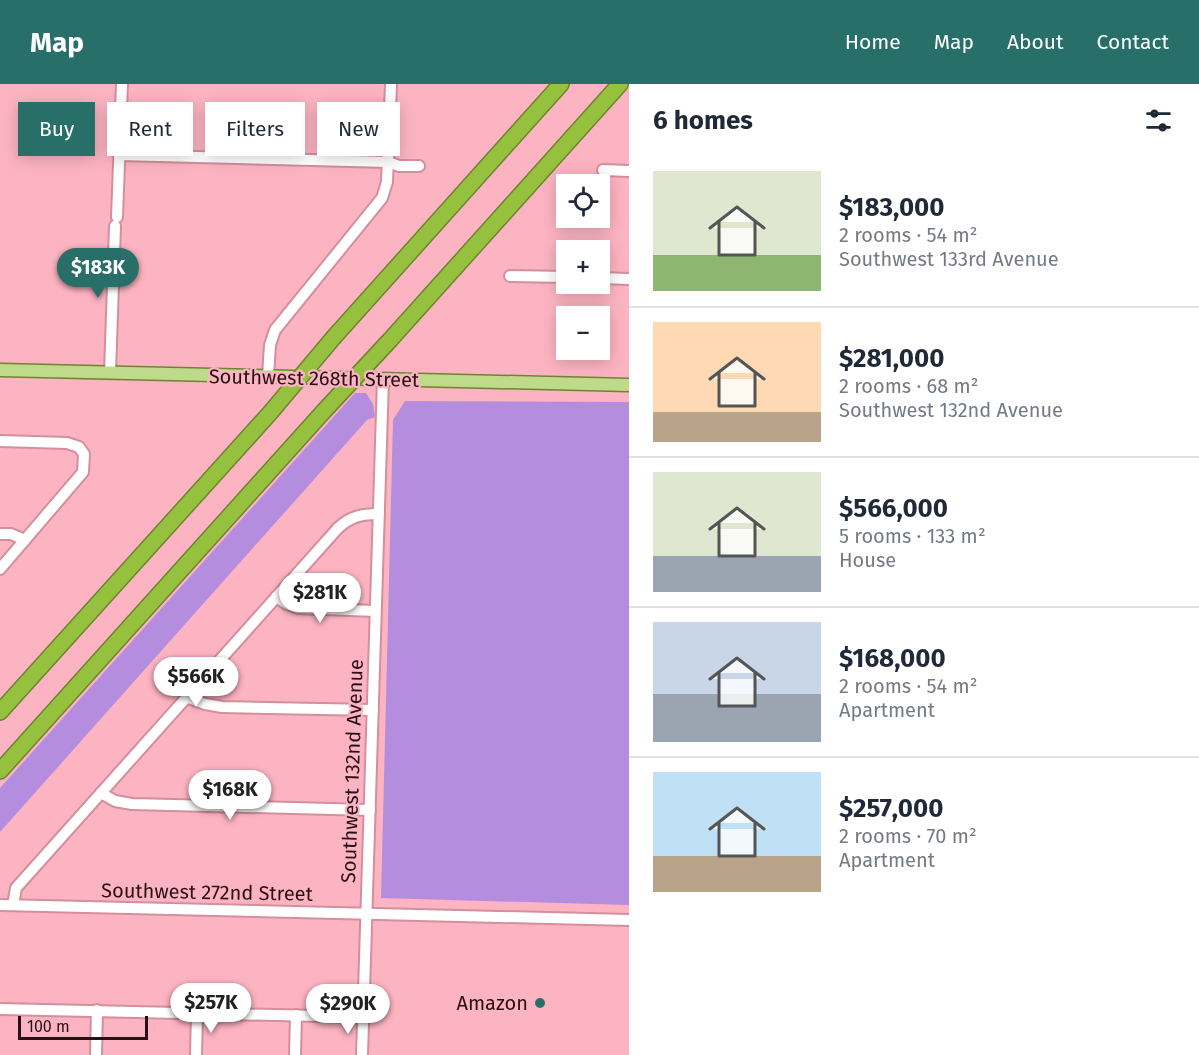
<!DOCTYPE html>
<html lang="en">
<head>
<meta charset="utf-8">
<style>
  body { margin:0; font-family:"Fira Sans",sans-serif; background:#f2f2f3; color:#1f2937; height:100vh; display:flex; flex-direction:column; font-size:22px; white-space:nowrap }
  * { box-sizing:border-box; margin:0 }
  p { font-size:20px; color:#747a83 }
  .icon { flex:none; width:33px; height:33px; fill:none; stroke:currentColor; stroke-width:2; stroke-linecap:round; stroke-linejoin:round }
  .map { position:relative; flex:1; overflow:hidden }
  .panel { display:flex; flex-direction:column; background:#fff; width:570px }
  .panel>* { flex:none }
  .banner { position:absolute; left:18px; top:18px; width:520px; height:54px; display:flex; gap:12px }
  .buttons { position:absolute; left:556px; top:90px; display:grid; gap:12px }
  .buttons a { display:grid; place-items:center; width:54px; height:54px; border-radius:0px; background:#fff; box-shadow:0 3px 15px #0003; font-size:30px }
  .scale { position:absolute; left:18px; bottom:15px; width:130px; box-sizing:border-box; padding-left:6px; border:3px solid #291016; border-top:0; font-size:16px; line-height:21px; white-space:nowrap; color:#291016; -webkit-text-stroke:4px #fdb4c2; paint-order:stroke }
  .price { position:absolute; translate:-50% -51px; padding:0 14px; border-radius:21px; background:#fff; color:#222; font-size:20px; line-height:39px; filter:drop-shadow(0 2px 3px #0008) }
  .price::after { content:''; position:absolute; left:50%; top:36px; width:18px; height:14px; margin-left:-9px; background:inherit; clip-path:polygon(0 0,100% 0,50% 100%) }
  .price.on { background:#276f68; color:#fff }
  ul { padding:0; list-style:none }
  li { display:flex; align-items:center; gap:18px; height:150px; padding:0 24px }
  li+li { border-top:2px solid #e0e1e3 }
  li span { display:grid; place-items:center; flex:none; width:168px; height:120px; border-radius:0px; color:#555 }
  li>.icon { margin-inline-start:auto }
  span .icon { width:72px; height:72px; fill:#fffc; stroke-width:1 }
  li b { font-size:26px }
  h2 { display:flex; justify-content:space-between; align-items:center; height:72px; padding:0 24px; font-size:26px }
  .tag { padding:0 21px; border-radius:0px; background:#fff; box-shadow:0 3px 15px #0003; font-size:21px; line-height:54px }
  .tag.on { background:#276f68; color:#fff }
  header { display:flex; align-items:center; gap:36px; box-sizing:border-box; height:84px; padding:0 30px; background:#276f68; color:#fff }
  header strong { font-size:28px }
  nav { display:flex; gap:33px; margin-inline-start:auto; font-size:21px }
  main { display:flex; flex:1; min-height:0 }
  .map>svg:first-child { display:block }
  .green { fill:#b58dde }
  .lines { fill:none; stroke-linecap:round; stroke-linejoin:round }
  .minor-casing { stroke:#d48e9c; stroke-width:14 }
  .major-casing { stroke:#6f8330; stroke-width:15 }
  .highway-casing { stroke:#6f8330; stroke-width:18 }
  .minor { stroke:#fff; stroke-width:10 }
  .major { stroke:#bfda8b; stroke-width:12 }
  .highway { stroke:#95c13e; stroke-width:15 }
  .highway-bridge-casing { stroke:#6f8330; stroke-width:18; stroke-linecap:butt }
  .highway-bridge { stroke:#95c13e; stroke-width:15 }
  .poi-dot { fill:#276f68; stroke:#fdb4c2; stroke-width:2 }
  .labels { text-anchor:middle; stroke-width:4.5; stroke-linejoin:round; paint-order:stroke }
  .street-label { font-size:20px; fill:#291016; stroke:#fdb4c2 }
  .poi-label { font-size:20px; fill:#291016; stroke:#fdb4c2; text-anchor:end }
</style>
</head>
<body>
<header>
<strong>Map</strong>
<nav><a>Home</a><a>Map</a><a>About</a><a>Contact</a></nav>
</header>
<main>
<div class="map">
<svg width="629" height="971" viewBox="0 0 629 971">
  <rect width="100%" height="100%" fill="#fdb4c2"/>
  <g class="green">
    <polygon points="355,309 366,309 373,320 375,333 367,336 0,748 0,704"/>
    <polygon points="405,317 629,318 629,821 381,814 393,336"/>
  </g>
  <g class="lines">
    <g class="minor-casing">
      <g id="minor">
        <polyline points="119,71 388,78 399,82 419,82"/>
        <polyline points="603,86 629,87"/>
        <polyline points="117,133 122,0"/>
        <polyline points="510,192 567,193"/>
        <polyline points="600,194 629,195"/>
        <polyline points="110,289 115,142"/>
        <polyline points="268,292 270,261 275,246 382,114 387,98 391,0"/>
        <polyline points="0,357 67,359 79,363 84,370 83,388 0,485"/>
        <polyline points="0,450 11,450 25,456"/>
        <polyline points="276,513 287,520 298,524 375,527"/>
        <polyline points="186,613 205,620 222,623 373,626"/>
        <polyline points="101,709 115,717 132,720 370,726"/>
        <polyline points="0,821 629,836"/>
        <path d="M13 821 16 804 338 444C351 432 362 430 379 430"/>
        <polyline points="0,925 363,933"/>
        <polyline points="96,971 97,926"/>
        <polyline points="196,971 197,929"/>
        <polyline points="295,971 296,931"/>
        <polyline points="362,971 383,295"/>
      </g>
    </g>
    <g class="major-casing">
      <polyline id="major" points="0,286 629,301"/>
    </g>
    <g class="highway-casing">
      <g id="highway">
        <polyline points="334,253 561,0"/>
        <polyline points="390,256 620,0"/>
        <polyline points="0,628 270,329"/>
        <polyline points="0,687 324,327"/>
      </g>
    </g>
    <use href="#minor" class="minor"/>
    <use href="#major" class="major"/>
    <use href="#highway" class="highway"/>
    <g class="highway-bridge-casing">
      <g id="highway-bridge">
        <polyline points="324,327 390,256"/>
        <polyline points="270,329 334,253"/>
      </g>
    </g>
    <use href="#highway-bridge" class="highway-bridge"/>
  </g>
  <circle class="poi-dot" cx="540" cy="919" r="6"/>
  <g class="labels">
    <g class="street-label">
      <text transform="translate(314 294) rotate(1)" y="7">Southwest 268th Street</text>
      <text transform="translate(352 687) rotate(-88)" y="7">Southwest 132nd Avenue</text>
      <text transform="translate(207 808) rotate(1)" y="7">Southwest 272nd Street</text>
    </g>
    <g class="poi-label">
      <text x="528" y="926">Amazon</text>
    </g>
  </g>
</svg>
<div class="buttons">
<a><svg class="icon" aria-label="locate" viewBox="0 0 24 24"><circle cx="12" cy="12" r="6"/><path d="M12 2v4M12 18v4M2 12h4M18 12h4"/></svg></a>
<a>+</a>
<a>−</a>
</div>
<div class="scale">100 m</div>
<b class="price on" style="left:98px;top:215px">$183K</b>
<b class="price" style="left:320px;top:540px">$281K</b>
<b class="price" style="left:196px;top:624px">$566K</b>
<b class="price" style="left:230px;top:737px">$168K</b>
<b class="price" style="left:211px;top:950px">$257K</b>
<b class="price" style="left:348px;top:951px">$290K</b>
<div class="banner">
<a class="tag on">Buy</a>
<a class="tag">Rent</a>
<a class="tag">Filters</a>
<a class="tag">New</a>
</div>
</div>
<section class="panel">
<h2>6 homes<svg class="icon" aria-label="filters" viewBox="0 0 24 24"><path d="M4 7h16M4 17h16"/><circle cx="9" cy="7" r="2"/><circle cx="15" cy="17" r="2"/></svg></h2>
<ul>
<li><span style="background:linear-gradient(#dfe7d0 70%,#8fb573 0)"><svg class="icon" aria-label="home" viewBox="0 0 24 24"><path d="M3 11l9-7 9 7M6 9v11h12V9"/></svg></span><div><b>$183,000</b><p>2 rooms · 54 m²</p><p>Southwest 133rd Avenue</p></div></li>
<li><span style="background:linear-gradient(#ffd9b3 75%,#b9a48a 0)"><svg class="icon" aria-label="home" viewBox="0 0 24 24"><path d="M3 11l9-7 9 7M6 9v11h12V9"/></svg></span><div><b>$281,000</b><p>2 rooms · 68 m²</p><p>Southwest 132nd Avenue</p></div></li>
<li><span style="background:linear-gradient(#dfe7d0 70%,#9aa5b1 0)"><svg class="icon" aria-label="home" viewBox="0 0 24 24"><path d="M3 11l9-7 9 7M6 9v11h12V9"/></svg></span><div><b>$566,000</b><p>5 rooms · 133 m²</p><p>House</p></div></li>
<li><span style="background:linear-gradient(#c9d6e8 60%,#9aa5b1 0)"><svg class="icon" aria-label="home" viewBox="0 0 24 24"><path d="M3 11l9-7 9 7M6 9v11h12V9"/></svg></span><div><b>$168,000</b><p>2 rooms · 54 m²</p><p>Apartment</p></div></li>
<li><span style="background:linear-gradient(#bfe0f5 70%,#b9a48a 0)"><svg class="icon" aria-label="home" viewBox="0 0 24 24"><path d="M3 11l9-7 9 7M6 9v11h12V9"/></svg></span><div><b>$257,000</b><p>2 rooms · 70 m²</p><p>Apartment</p></div></li>
</ul>
</section>
</main>
</body>
</html>
